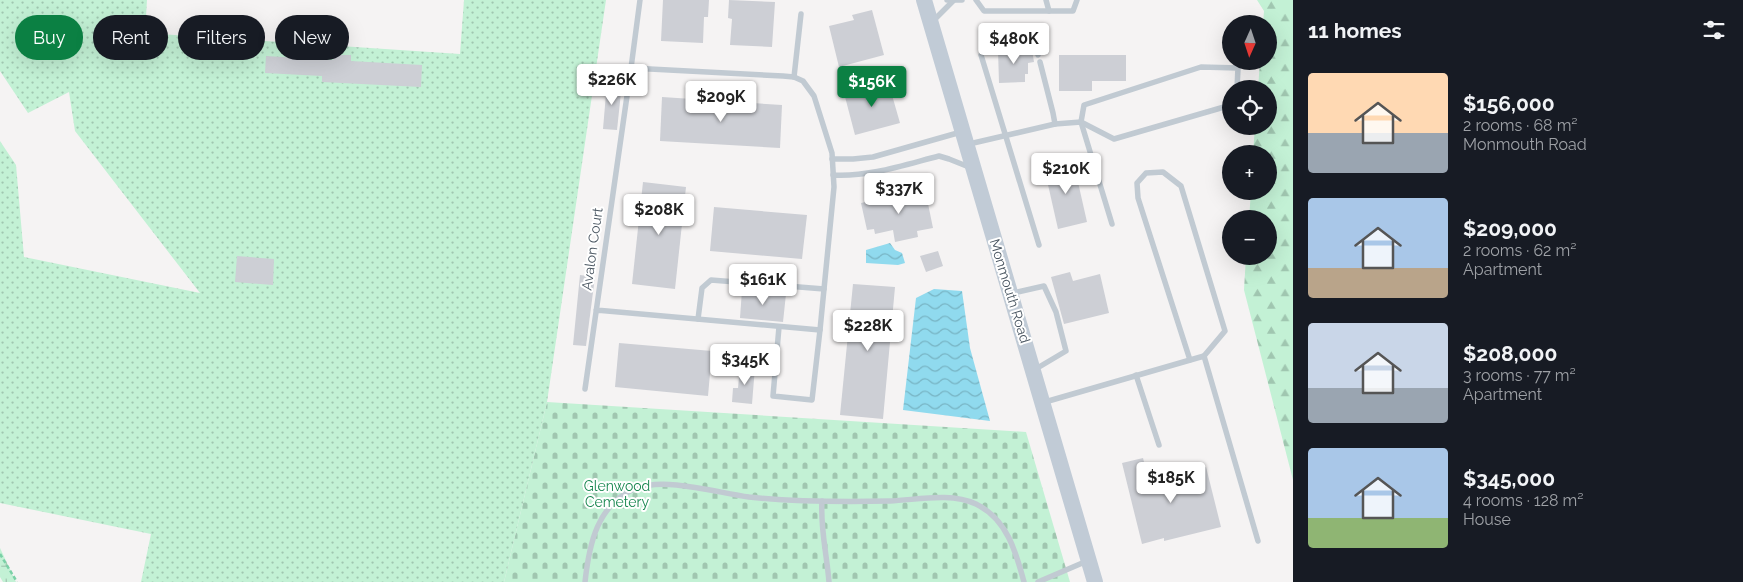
<!DOCTYPE html>
<html lang="en">
<head>
<meta charset="utf-8">
<style>
  body { margin:0; font-family:Raleway,sans-serif; background:#20242c; color:#f1f3f6; height:100vh; display:flex; flex-direction:column; font-size:19px; white-space:nowrap }
  * { box-sizing:border-box; margin:0 }
  p { font-size:16px; color:#9ea1a6 }
  .icon { flex:none; width:28px; height:28px; fill:none; stroke:currentColor; stroke-width:2; stroke-linecap:round; stroke-linejoin:round }
  .map { position:relative; flex:1; overflow:hidden }
  .details { display:flex; flex-direction:column; background:#171b24; width:450px }
  .details>* { flex:none }
  .guide { position:absolute; left:15px; top:15px; width:475px; height:45px; display:flex; gap:10px }
  .needle { width:32px; rotate:183deg }
  .fabs { position:absolute; left:1222px; top:15px; display:grid; gap:10px }
  .fabs a { display:grid; place-items:center; width:55px; height:55px; border-radius:50%; background:#171b24; box-shadow:0 5px 20px #0002; font-size:25px }
  .price { position:absolute; translate:-50% -42px; padding:0 11px; border-radius:5px; background:#fff; color:#222; font-size:16px; line-height:32px; filter:drop-shadow(0 1px 2px #0008) }
  .price::after { content:''; position:absolute; left:50%; top:30px; width:15px; height:11px; margin-left:-8px; background:inherit; clip-path:polygon(0 0,100% 0,50% 100%) }
  .price.current { background:#0b8043; color:#fff }
  ul { padding:0; list-style:none }
  li { display:flex; align-items:center; gap:15px; height:125px; padding:0 15px }
  li span { display:grid; place-items:center; flex:none; width:140px; height:100px; border-radius:5px; color:#555 }
  li>.icon { margin-inline-start:auto }
  span .icon { width:60px; height:60px; fill:#fffc; stroke-width:1 }
  li b { font-size:21px }
  h2 { display:flex; justify-content:space-between; align-items:center; height:60px; padding:0 15px; font-size:21px }
  .pill { padding:0 18px; border-radius:22px; background:#171b24; box-shadow:0 5px 20px #0002; font-size:18px; line-height:45px }
  .pill.current { background:#0b8043; color:#fff }
  main { display:flex; flex:1; min-height:0 }
  .map>svg:first-child { display:block }
  .forest { fill:url(#forest-firs) }
  .wetland { fill:url(#wetland-marsh) }
  .cemetery { fill:url(#cemetery-stones) }
  .park { fill:url(#park-dots) }
  .water { fill:url(#water-waves) }
  .building { fill:#cdcfd5 }
  .lines { fill:none; stroke-linecap:round; stroke-linejoin:round }
  .path { stroke:#7ad0a6; stroke-width:2.5; stroke-dasharray:4 2.5; stroke-linecap:butt }
  .lane { stroke:#c1cad2; stroke-width:5.5 }
  .secondary { stroke:#c1cbd6; stroke-width:16 }
  .labels { text-anchor:middle; stroke-width:4; stroke-linejoin:round; paint-order:stroke }
  .street-label { font-size:14px; fill:#4a5661; stroke:#fff }
  .park-label { font-size:14px; fill:#17864f; stroke:#fff }
</style>
</head>
<body>
<main>
<div class="map">
<svg width="1293" height="582" viewBox="0 0 1293 582">
  <defs>
    <pattern id="forest-firs" width="22" height="20" patternUnits="userSpaceOnUse" patternTransform="scale(1.25)"><rect width="22" height="20" fill="#c3f1d5"/><path d="M5 1l3.5 6h-7zM16 11l3.5 6h-7z" fill="#a0c6b0"/></pattern>
    <pattern id="wetland-marsh" width="20" height="14" patternUnits="userSpaceOnUse" patternTransform="scale(1.25)"><rect width="20" height="14" fill="#c3f1d5"/><path d="M1 5h8M5 5V1M11 12h8M15 12V8" fill="none" stroke="#a0c6b0"/></pattern>
    <pattern id="cemetery-stones" width="16" height="16" patternUnits="userSpaceOnUse" patternTransform="scale(1.25)"><rect width="16" height="16" fill="#c3f1d5"/><path d="M2 7V4a2 2 0 0 1 4 0v3zM10 15v-3a2 2 0 0 1 4 0v3z" fill="#a0c6b0"/></pattern>
    <pattern id="park-dots" width="8" height="8" patternUnits="userSpaceOnUse" patternTransform="scale(1.25)"><rect width="8" height="8" fill="#c3f1d5"/><path d="M2 2h.1M6 6h.1" fill="none" stroke="#a0c6b0" stroke-width="1.8" stroke-linecap="round"/></pattern>
    <pattern id="water-waves" width="16" height="10" patternUnits="userSpaceOnUse" patternTransform="scale(1.25)"><rect width="16" height="10" fill="#90daee"/><path d="M0 5q4-4 8 0t8 0" fill="none" stroke="#78b4c4"/></pattern>
  </defs>
  <rect width="100%" height="100%" fill="#f5f3f3"/>
  <polygon class="forest" points="1257,0 1293,0 1293,480 1244,290 1246,256 1269,256 1269,219 1249,219 1251,191 1269,191 1269,154 1253,154 1255,126 1269,126 1269,89 1258,89 1260,61 1269,61 1269,24 1263,24 1264,11"/>
  <polygon class="wetland" points="0,548 16,582 3,582 0,577"/>
  <polygon class="cemetery" points="547,402 1026,432 1070,582 504,582"/>
  <polygon class="park" points="0,0 147,0 145,33 460,54 464,0 606,0 547,402 504,582 141,582 151,534 0,503 0,141 16,165 24,257 200,293 75,131 69,92 28,113 0,71"/>
  <g class="water">
    <polygon points="890,243 895,250 902,253 905,263 898,265 866,263 866,250"/>
    <polygon points="934,289 962,291 970,348 990,421 903,410 916,298"/>
  </g>
  <g class="building">
    <polygon points="663,0 709,0 708,17 704,17 703,43 661,41"/>
    <polygon points="729,0 775,2 772,47 730,45 732,19 728,18"/>
    <polygon points="872,10 884,55 839,67 829,26 854,20 852,15"/>
    <polygon points="998,50 1032,50 1034,62 1028,63 1028,74 1025,74 1025,82 999,83"/>
    <polygon points="334,55 351,55 351,61 422,65 421,87 322,82 322,76 265,73 266,56 333,60"/>
    <polygon points="1059,55 1126,55 1126,81 1092,81 1092,91 1059,91"/>
    <polygon points="888,81 900,123 855,135 844,93"/>
    <polygon points="607,82 622,83 617,130 603,129"/>
    <polygon points="662,97 782,105 780,148 660,141"/>
    <polygon points="1073,160 1087,222 1058,229 1044,167"/>
    <polygon points="643,182 686,187 675,289 632,284"/>
    <polygon points="925,189 933,228 917,231 918,237 895,242 893,230 875,234 874,229 867,230 861,203"/>
    <polygon points="714,207 807,215 802,259 710,251"/>
    <polygon points="938,251 943,266 926,272 920,256"/>
    <polygon points="237,256 274,259 273,285 235,282"/>
    <polygon points="1070,272 1073,281 1100,274 1109,313 1064,324 1051,277"/>
    <polygon points="580,275 595,277 586,346 573,345"/>
    <polygon points="853,284 895,287 883,419 840,415"/>
    <polygon points="742,290 786,294 783,322 740,318"/>
    <polygon points="619,343 712,351 708,396 615,387"/>
    <polygon points="740,366 755,367 752,404 732,402 733,388 738,388"/>
    <polygon points="1143,458 1150,486 1185,477 1184,473 1206,467 1221,527 1164,541 1164,538 1142,544 1122,463"/>
  </g>
  <g class="lines">
    <polyline class="path" points="0,554 17,582"/>
    <g class="lane">
      <polyline points="947,0 962,0"/>
      <polyline points="976,0 984,11 1073,11 1077,0"/>
      <polyline points="1046,0 1049,11"/>
      <polyline points="933,21 953,1"/>
      <polyline points="1038,55 1036,45 988,45 981,55 1039,245"/>
      <polyline points="1040,62 1053,113 1055,124"/>
      <polyline points="631,68 640,0"/>
      <polyline points="794,77 801,14"/>
      <polyline points="969,144 1055,124 1081,122 1114,139 1231,105"/>
      <polyline points="832,159 853,159 873,157 961,132"/>
      <path d="M833 175C869 177 904 165 939 156L949 159 969 167"/>
      <polyline points="1112,224 1081,122 1084,105 1201,67 1238,68 1237,89"/>
      <polyline points="1013,293 1044,286 1056,312 1066,351 1034,370"/>
      <polyline points="698,319 702,288 711,280 824,289"/>
      <polyline points="779,327 773,396 812,400 820,330"/>
      <polyline points="1190,360 1138,198 1137,183 1146,173 1163,172 1181,186 1225,331 1204,356"/>
      <polyline points="1136,375 1159,445"/>
      <polyline points="585,389 631,68 783,76 794,77 803,81 814,96 832,153 834,187 820,330 596,310"/>
      <polyline points="1045,402 1204,356 1258,541"/>
      <path d="M822 501C820 528 827 555 829 582"/>
      <path d="M585 582C589 545 597 503 637 488 666 477 718 493 749 497 796 502 843 502 890 501 917 500 950 492 976 504 1007 519 1016 552 1024 582"/>
      <polyline points="1038,582 1087,561"/>
    </g>
    <polyline class="secondary" points="924,0 1095,582"/>
  </g>
  <g class="labels">
    <g class="street-label">
      <text transform="translate(592 249) rotate(-82)" y="5">Avalon Court</text>
      <text transform="translate(1010 291) rotate(73)" y="5">Monmouth Road</text>
    </g>
    <g class="park-label">
      <text x="617" y="491">Glenwood<tspan x="617" dy="16">Cemetery</tspan></text>
    </g>
  </g>
</svg>
<div class="fabs">
<a><svg class="needle" viewBox="-14 -14 28 28"><path d="M0-13l5 13h-10z" fill="#e53935"/><path d="M0 13l5-13h-10z" fill="#9ea1a6"/></svg></a>
<a><svg class="icon" aria-label="locate" viewBox="0 0 24 24"><circle cx="12" cy="12" r="6"/><path d="M12 2v4M12 18v4M2 12h4M18 12h4"/></svg></a>
<a>+</a>
<a>−</a>
</div>
<b class="price" style="left:1014px;top:65px">$480K</b>
<b class="price" style="left:612px;top:106px">$226K</b>
<b class="price current" style="left:872px;top:108px">$156K</b>
<b class="price" style="left:721px;top:123px">$209K</b>
<b class="price" style="left:1066px;top:195px">$210K</b>
<b class="price" style="left:899px;top:215px">$337K</b>
<b class="price" style="left:659px;top:236px">$208K</b>
<b class="price" style="left:763px;top:306px">$161K</b>
<b class="price" style="left:868px;top:352px">$228K</b>
<b class="price" style="left:745px;top:386px">$345K</b>
<b class="price" style="left:1171px;top:504px">$185K</b>
<div class="guide">
<a class="pill current">Buy</a>
<a class="pill">Rent</a>
<a class="pill">Filters</a>
<a class="pill">New</a>
</div>
</div>
<section class="details">
<h2>11 homes<svg class="icon" aria-label="filters" viewBox="0 0 24 24"><path d="M4 7h16M4 17h16"/><circle cx="9" cy="7" r="2"/><circle cx="15" cy="17" r="2"/></svg></h2>
<ul>
<li><span style="background:linear-gradient(#ffd9b3 60%,#9aa5b1 0)"><svg class="icon" aria-label="home" viewBox="0 0 24 24"><path d="M3 11l9-7 9 7M6 9v11h12V9"/></svg></span><div><b>$156,000</b><p>2 rooms · 68 m²</p><p>Monmouth Road</p></div></li>
<li><span style="background:linear-gradient(#a9c7e8 70%,#b9a48a 0)"><svg class="icon" aria-label="home" viewBox="0 0 24 24"><path d="M3 11l9-7 9 7M6 9v11h12V9"/></svg></span><div><b>$209,000</b><p>2 rooms · 62 m²</p><p>Apartment</p></div></li>
<li><span style="background:linear-gradient(#c9d6e8 65%,#9aa5b1 0)"><svg class="icon" aria-label="home" viewBox="0 0 24 24"><path d="M3 11l9-7 9 7M6 9v11h12V9"/></svg></span><div><b>$208,000</b><p>3 rooms · 77 m²</p><p>Apartment</p></div></li>
<li><span style="background:linear-gradient(#a9c7e8 70%,#8fb573 0)"><svg class="icon" aria-label="home" viewBox="0 0 24 24"><path d="M3 11l9-7 9 7M6 9v11h12V9"/></svg></span><div><b>$345,000</b><p>4 rooms · 128 m²</p><p>House</p></div></li>
</ul>
</section>
</main>
</body>
</html>
